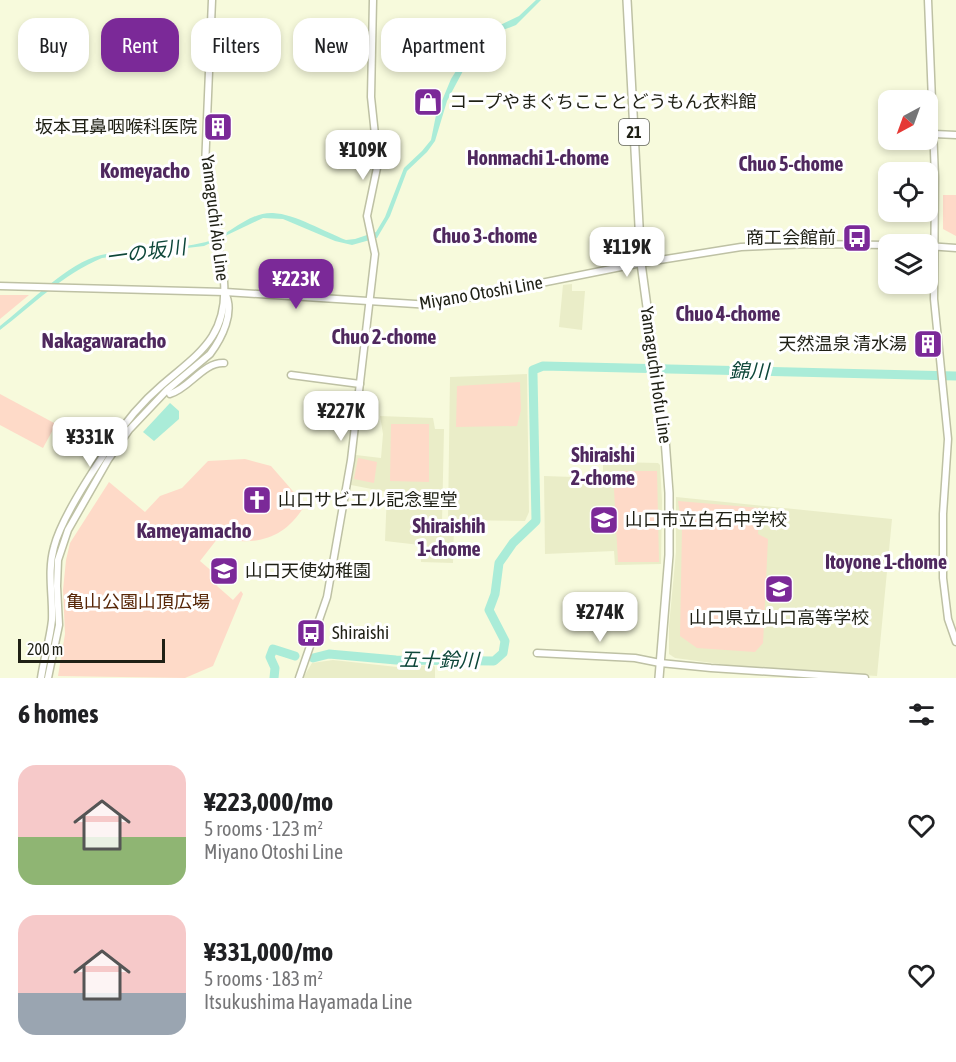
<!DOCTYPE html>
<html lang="en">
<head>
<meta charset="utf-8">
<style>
  body { margin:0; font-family:"Asap Condensed","Noto Sans JP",sans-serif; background:#f6f6f6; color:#202124; height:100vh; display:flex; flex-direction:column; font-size:22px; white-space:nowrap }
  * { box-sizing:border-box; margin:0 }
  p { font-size:20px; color:#757577 }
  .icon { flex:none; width:33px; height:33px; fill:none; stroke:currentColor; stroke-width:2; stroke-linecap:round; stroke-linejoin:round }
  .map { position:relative; height:678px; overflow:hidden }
  .details { display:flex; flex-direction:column; background:#fff; flex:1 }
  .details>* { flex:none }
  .top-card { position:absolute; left:18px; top:18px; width:600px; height:54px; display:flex; gap:12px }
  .needle { width:39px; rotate:221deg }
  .buttons { position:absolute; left:878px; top:90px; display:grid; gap:12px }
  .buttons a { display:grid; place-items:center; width:60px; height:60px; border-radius:12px; background:#fff; box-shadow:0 3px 9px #0003; font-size:30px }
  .scale { position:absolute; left:18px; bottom:15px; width:147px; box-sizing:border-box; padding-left:6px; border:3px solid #1f2015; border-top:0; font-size:16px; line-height:21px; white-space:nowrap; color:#1f2015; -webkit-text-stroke:4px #fff; paint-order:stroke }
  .price { position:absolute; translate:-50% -51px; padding:0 14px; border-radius:12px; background:#fff; color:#222; font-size:20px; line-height:39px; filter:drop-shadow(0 2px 3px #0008) }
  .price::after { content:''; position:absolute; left:50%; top:36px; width:18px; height:14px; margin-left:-9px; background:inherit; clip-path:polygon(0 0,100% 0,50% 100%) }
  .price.current { background:#7b2998; color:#fff }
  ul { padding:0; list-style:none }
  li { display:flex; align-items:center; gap:18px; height:150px; padding:0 18px }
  li span { display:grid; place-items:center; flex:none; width:168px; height:120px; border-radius:18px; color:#555 }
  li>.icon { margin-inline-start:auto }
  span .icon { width:72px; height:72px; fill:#fffc; stroke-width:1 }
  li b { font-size:26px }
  h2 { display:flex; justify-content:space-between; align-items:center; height:72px; padding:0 18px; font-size:26px }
  .chip { padding:0 21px; border-radius:18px; background:#fff; box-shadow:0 3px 9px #0003; font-size:21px; line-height:54px }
  .chip.current { background:#7b2998; color:#fff }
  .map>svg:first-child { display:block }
  .built { fill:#eaedc8 }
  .green { fill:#fedac8 }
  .water { fill:#aaecd8 }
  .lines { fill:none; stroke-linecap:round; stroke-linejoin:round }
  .river { stroke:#aaecd8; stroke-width:9 }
  .secondary-casing { stroke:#bec1a4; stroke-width:9 }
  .primary-casing { stroke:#bec1a4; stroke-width:10 }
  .secondary { stroke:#fff; stroke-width:6 }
  .primary { stroke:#fff; stroke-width:7 }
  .labels { text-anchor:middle; stroke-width:6; stroke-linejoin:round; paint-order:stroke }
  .shield { fill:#fff; stroke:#62635b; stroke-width:1.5 }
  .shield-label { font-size:16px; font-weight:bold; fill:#1f2015 }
  .poi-label { font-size:18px; fill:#1f2015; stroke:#fff; text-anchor:start }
  .street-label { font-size:18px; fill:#1f2015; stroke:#fff }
  .park-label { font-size:18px; fill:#572708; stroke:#fff }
  .neighbourhood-label { font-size:20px; font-weight:bold; fill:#4f285e; stroke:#fff }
  .water-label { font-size:20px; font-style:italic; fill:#0e473a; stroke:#fff }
  .quarter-label { font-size:21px; font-weight:bold; fill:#4f285e; stroke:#fff }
</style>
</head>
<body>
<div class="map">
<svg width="956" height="678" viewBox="0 0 956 678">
  <rect width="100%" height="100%" fill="#f7fadc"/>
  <g class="built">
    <polygon points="572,284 572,291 585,291 582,330 559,327 563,285"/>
    <polygon points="527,374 529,512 525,521 448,520 450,377"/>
    <polygon points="380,416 433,418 435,429 444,429 442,523 454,525 453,563 421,562 420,545 385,541 387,492 351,485 356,455 381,458 383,434"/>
    <polygon points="614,462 658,463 660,465 662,501 661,564 615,565 614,551 545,554 544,476 603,478 603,463"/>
    <polygon points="676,497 892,519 877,676 757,669 675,658 669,654 669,626 676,552"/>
    <polygon points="333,660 397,667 433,665 435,667 435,678 303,678 312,663"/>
  </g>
  <g class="green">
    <polygon points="943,195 956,195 956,236 943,229"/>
    <polygon points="0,295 29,295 0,319"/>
    <polygon points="520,382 521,410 517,426 456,427 457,386"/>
    <polygon points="0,394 56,424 43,448 0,425"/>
    <polygon points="391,424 429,424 429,482 390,481"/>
    <polygon points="358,458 377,462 374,483 354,479"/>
    <path d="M245 459 271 466 305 505C284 540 256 546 218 538L200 561 221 579 217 586 233 600 241 591 243 594 213 666 185 678 58 676 65 634 63 590 66 560 70 543 109 482 145 512 160 496 182 488 208 461Z"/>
    <polygon points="613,471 657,471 659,562 618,562"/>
    <polygon points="678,501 760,508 758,534 768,539 763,643 755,652 697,648 680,636 682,527"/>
  </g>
  <g class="water">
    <path d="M536 0H541L516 25 493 34 482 42 472 54 447 101 435 141 427 152 407 171 390 216 377 238 352 245 335 241 283 219 263 218 204 246 102 258C63 274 33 305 0 330V326C27 305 69 262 101 255 135 247 172 251 206 242 230 236 247 212 273 213 295 214 325 232 346 240L355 239 376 232 385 217 404 168 422 151 431 140 436 115 451 79 471 47 490 30 519 16Z"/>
    <polygon points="170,403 179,411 179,419 154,441 143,432"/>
  </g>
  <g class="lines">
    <g class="river">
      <polyline points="313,658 329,654 396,660 494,661 503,653 505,641 489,610 495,594 499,563 513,543 536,521 533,375 533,370 543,366 956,376"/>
      <polyline points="274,678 275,668 270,657 273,649 295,656"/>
    </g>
    <g class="secondary-casing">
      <g id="secondary">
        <polyline points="928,0 935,177 934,299 948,439 943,514 943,578 948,619 956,642"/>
        <polyline points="934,134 956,135"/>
        <polyline points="927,246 956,248"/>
        <polyline points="0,286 225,292 431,305 641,263 741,247 812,244 888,245"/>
        <polyline points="291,375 360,384"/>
        <path d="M170 394C190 388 203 362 224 363"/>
        <polyline points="537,653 635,658 660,663 711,668 865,678"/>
        <path d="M41 678C44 658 50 639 52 620 53 595 47 572 54 547 61 519 92 472 109 447 123 425 142 402 162 385 199 353 228 337 224 281L205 167 212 0"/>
        <path d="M48 678 59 625 57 586 58 560 68 530 108 460 129 430 167 390 210 354C222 338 235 312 225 293"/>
        <polyline points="299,678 327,597 351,460 375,254 367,216 378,163 371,97 373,0"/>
      </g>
    </g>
    <g class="primary-casing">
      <polyline id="primary" points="627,0 641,263 665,439 669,493 669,555 659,678"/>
    </g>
    <use href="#secondary" class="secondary"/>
    <use href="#primary" class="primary"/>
  </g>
  <defs>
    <g id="shop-square" transform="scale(1.5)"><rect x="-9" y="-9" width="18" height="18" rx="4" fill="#7b2998" stroke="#fff"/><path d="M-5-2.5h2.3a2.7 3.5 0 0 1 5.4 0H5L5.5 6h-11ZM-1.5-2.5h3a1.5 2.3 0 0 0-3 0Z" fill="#fff"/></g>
    <g id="building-square" transform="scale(1.5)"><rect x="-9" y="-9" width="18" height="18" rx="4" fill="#7b2998" stroke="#fff"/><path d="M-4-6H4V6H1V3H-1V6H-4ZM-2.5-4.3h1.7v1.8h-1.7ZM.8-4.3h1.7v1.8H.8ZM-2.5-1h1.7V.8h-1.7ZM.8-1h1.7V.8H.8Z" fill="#fff"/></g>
    <g id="bus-square" transform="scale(1.5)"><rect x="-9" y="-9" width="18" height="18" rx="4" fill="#7b2998" stroke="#fff"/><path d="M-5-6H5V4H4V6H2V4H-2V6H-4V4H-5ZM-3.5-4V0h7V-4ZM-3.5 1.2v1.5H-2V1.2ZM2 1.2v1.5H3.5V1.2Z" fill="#fff"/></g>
    <g id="church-square" transform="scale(1.5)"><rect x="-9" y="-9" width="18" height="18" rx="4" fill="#7b2998" stroke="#fff"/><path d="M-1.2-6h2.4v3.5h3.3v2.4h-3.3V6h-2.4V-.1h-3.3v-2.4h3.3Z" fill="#fff"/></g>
    <g id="school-square" transform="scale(1.5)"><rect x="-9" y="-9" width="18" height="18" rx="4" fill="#7b2998" stroke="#fff"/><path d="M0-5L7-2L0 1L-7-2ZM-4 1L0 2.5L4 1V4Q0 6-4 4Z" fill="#fff"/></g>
  </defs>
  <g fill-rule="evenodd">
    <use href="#shop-square" x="428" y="102"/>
    <use href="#building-square" x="218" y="127"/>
    <use href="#bus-square" x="857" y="238"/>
    <use href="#building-square" x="928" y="344"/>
    <use href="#church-square" x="257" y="500"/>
    <use href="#school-square" x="604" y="520"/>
    <use href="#school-square" x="224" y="571"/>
    <use href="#school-square" x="779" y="589"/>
    <use href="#bus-square" x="311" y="633"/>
  </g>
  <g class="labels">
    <rect class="shield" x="619" y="119" width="30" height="26" rx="4.5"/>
    <g class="shield-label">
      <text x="634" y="138">21</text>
    </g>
    <g class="poi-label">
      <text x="449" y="108">コープやまぐちここと どうもん衣料館</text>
      <text x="197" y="133" text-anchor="end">坂本耳鼻咽喉科医院</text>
      <text x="836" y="244" text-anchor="end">商工会館前</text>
      <text x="907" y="350" text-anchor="end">天然温泉 清水湯</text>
      <text x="278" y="506">山口サビエル記念聖堂</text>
      <text x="625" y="526">山口市立白石中学校</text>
      <text x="245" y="577">山口天使幼稚園</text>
      <text x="779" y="624" text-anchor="middle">山口県立山口高等学校</text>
      <text x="332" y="639">Shiraishi</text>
    </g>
    <g class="street-label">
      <text transform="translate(215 218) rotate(83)" y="6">Yamaguchi Aio Line</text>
      <text transform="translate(481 293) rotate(-10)" y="6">Miyano Otoshi Line</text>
      <text transform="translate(656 375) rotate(82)" y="6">Yamaguchi Hofu Line</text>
    </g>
    <g class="park-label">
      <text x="138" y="608">亀山公園山頂広場</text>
    </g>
    <g class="neighbourhood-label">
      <text x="538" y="165">Honmachi 1-chome</text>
      <text x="791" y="171">Chuo 5-chome</text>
      <text x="485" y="243">Chuo 3-chome</text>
      <text x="728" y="321">Chuo 4-chome</text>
      <text x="384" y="344">Chuo 2-chome</text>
      <text x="603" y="462">Shiraishi<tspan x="603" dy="23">2-chome</tspan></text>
      <text x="449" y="533">Shiraishih<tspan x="449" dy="23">1-chome</tspan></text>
      <text x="886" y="569">Itoyone 1-chome</text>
    </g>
    <g class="water-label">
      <text transform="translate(146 252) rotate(-8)" y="7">一の坂川</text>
      <text transform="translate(749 371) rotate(1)" y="7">錦川</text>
      <text transform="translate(439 660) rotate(1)" y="7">五十鈴川</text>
    </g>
    <g class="quarter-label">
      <text x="145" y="178">Komeyacho</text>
      <text x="104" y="348">Nakagawaracho</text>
      <text x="194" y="538">Kameyamacho</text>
    </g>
  </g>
</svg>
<div class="buttons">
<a><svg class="needle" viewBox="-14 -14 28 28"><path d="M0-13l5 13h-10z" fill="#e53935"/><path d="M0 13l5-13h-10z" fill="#757577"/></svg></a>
<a><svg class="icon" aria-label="locate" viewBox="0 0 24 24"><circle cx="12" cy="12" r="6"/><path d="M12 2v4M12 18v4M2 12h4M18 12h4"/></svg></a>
<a><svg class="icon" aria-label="layers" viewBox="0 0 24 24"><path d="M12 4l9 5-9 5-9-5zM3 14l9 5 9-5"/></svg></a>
</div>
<div class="scale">200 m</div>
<b class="price" style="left:363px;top:181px">¥109K</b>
<b class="price" style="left:627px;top:278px">¥119K</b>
<b class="price current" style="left:296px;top:310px">¥223K</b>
<b class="price" style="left:341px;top:442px">¥227K</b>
<b class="price" style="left:90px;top:468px">¥331K</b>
<b class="price" style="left:600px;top:643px">¥274K</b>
<div class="top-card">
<a class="chip">Buy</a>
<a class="chip current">Rent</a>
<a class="chip">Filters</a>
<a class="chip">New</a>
<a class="chip">Apartment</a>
</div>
</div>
<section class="details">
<h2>6 homes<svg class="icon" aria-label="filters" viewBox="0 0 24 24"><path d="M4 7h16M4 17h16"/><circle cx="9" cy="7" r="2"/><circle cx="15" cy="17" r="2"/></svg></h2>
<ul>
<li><span style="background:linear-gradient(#f6c9c9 60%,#8fb573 0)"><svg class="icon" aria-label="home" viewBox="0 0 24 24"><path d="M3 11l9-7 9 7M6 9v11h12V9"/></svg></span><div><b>¥223,000/mo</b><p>5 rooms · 123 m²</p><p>Miyano Otoshi Line</p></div><svg class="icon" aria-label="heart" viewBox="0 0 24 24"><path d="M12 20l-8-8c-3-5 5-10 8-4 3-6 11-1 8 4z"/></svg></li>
<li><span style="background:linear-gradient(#f6c9c9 65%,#9aa5b1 0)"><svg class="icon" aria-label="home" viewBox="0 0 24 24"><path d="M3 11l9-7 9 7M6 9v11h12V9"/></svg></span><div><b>¥331,000/mo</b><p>5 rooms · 183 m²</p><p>Itsukushima Hayamada Line</p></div><svg class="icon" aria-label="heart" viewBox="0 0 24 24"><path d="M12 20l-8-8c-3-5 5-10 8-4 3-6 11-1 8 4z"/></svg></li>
</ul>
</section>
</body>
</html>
